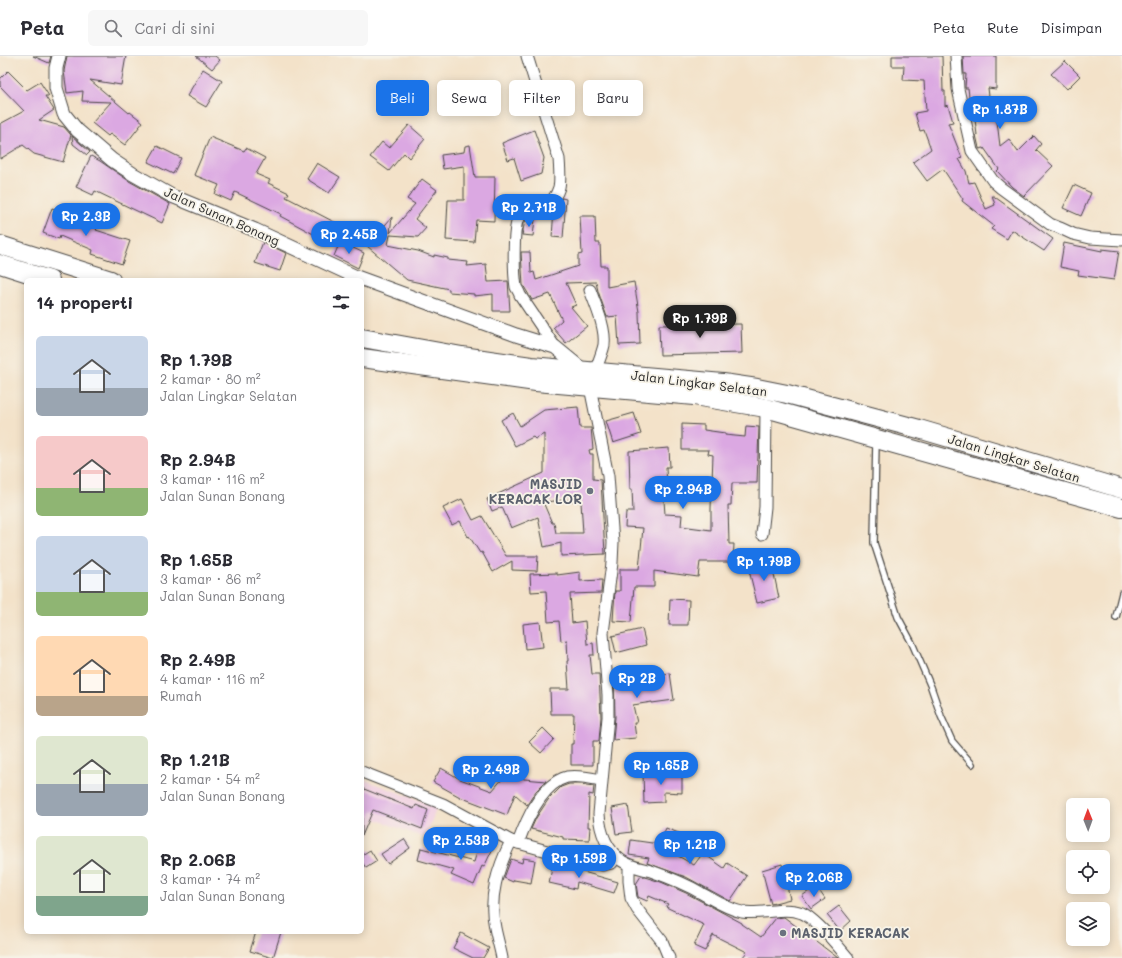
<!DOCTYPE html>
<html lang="id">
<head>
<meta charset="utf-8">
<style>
  body { margin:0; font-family:Mali,sans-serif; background:#f7f7f7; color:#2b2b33; height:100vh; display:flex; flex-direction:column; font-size:15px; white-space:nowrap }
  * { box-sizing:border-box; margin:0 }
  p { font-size:13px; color:#7c7c81 }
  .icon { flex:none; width:22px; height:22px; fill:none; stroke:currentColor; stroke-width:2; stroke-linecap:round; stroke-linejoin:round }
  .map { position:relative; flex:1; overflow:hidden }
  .sheet { position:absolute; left:24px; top:222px; width:340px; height:656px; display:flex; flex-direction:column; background:#fff; border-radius:6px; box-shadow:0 2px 10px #0003 }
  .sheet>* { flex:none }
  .hud { position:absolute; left:376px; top:24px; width:380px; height:36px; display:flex; gap:8px }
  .needle { width:26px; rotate:359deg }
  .fabs { position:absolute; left:1066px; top:742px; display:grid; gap:8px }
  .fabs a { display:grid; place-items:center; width:44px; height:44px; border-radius:6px; background:#fff; box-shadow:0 2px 10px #0003; font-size:20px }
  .price { position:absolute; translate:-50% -34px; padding:0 9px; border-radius:14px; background:#1a73e8; color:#fff; font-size:13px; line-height:26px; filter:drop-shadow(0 1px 2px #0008) }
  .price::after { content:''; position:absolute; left:50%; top:24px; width:12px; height:9px; margin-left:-6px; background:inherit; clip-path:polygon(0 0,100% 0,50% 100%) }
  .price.selected { background:#222; color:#fff }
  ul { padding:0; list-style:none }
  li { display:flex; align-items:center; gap:12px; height:100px; padding:0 12px }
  li span { display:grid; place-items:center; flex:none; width:112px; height:80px; border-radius:6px; color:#555 }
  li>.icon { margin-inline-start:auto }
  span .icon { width:48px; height:48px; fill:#fffc; stroke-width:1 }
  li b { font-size:17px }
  h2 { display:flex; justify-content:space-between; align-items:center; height:48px; padding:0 12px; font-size:17px }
  .tag { padding:0 14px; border-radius:6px; background:#fff; box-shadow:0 2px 10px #0003; font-size:14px; line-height:36px }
  .tag.selected { background:#1a73e8; color:#fff }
  header { display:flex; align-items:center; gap:24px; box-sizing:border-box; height:56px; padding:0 20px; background:#fff; border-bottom:1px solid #e1e1e2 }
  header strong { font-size:19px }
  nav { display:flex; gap:22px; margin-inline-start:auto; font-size:14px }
  .search { width:280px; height:36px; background:#f7f7f7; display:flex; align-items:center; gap:10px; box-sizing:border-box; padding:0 14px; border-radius:6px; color:#7c7c81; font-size:15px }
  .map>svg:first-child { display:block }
  .built { fill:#f1d0e2 }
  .building { fill:#dba8e2; fill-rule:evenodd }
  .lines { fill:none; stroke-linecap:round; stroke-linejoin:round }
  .service-casing { stroke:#494643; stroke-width:8 }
  .minor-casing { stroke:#494643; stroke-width:13 }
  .tertiary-casing { stroke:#494643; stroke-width:15 }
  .trunk-casing { stroke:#494643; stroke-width:20 }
  .service { stroke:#fff; stroke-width:5.5 }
  .minor { stroke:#fff; stroke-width:11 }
  .tertiary { stroke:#fff; stroke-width:13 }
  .trunk { stroke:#fff; stroke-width:18 }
  .worship-dot { fill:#6b7280; stroke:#f7f3e8; stroke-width:1.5 }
  .labels { text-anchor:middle; stroke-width:3.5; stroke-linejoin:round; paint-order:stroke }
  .street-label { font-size:13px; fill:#2b2b2b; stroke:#f7f3e8 }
  .worship-label { font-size:13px; font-weight:bold; fill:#5b616d; stroke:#f7f3e8; text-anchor:end }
</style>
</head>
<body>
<header>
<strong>Peta</strong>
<div class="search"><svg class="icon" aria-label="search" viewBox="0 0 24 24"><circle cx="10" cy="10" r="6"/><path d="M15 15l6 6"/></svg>Cari di sini</div>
<nav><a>Peta</a><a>Rute</a><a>Disimpan</a></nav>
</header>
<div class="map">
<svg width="1122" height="902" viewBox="0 0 1122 902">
  <rect width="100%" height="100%" fill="#f7f3e8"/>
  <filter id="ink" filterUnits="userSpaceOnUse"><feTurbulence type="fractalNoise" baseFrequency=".025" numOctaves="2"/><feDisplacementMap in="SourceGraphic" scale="8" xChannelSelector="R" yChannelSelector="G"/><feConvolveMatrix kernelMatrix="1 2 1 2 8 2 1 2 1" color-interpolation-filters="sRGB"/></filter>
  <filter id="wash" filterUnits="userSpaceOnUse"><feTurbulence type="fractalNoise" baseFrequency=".012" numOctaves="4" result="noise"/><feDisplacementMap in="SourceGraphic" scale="16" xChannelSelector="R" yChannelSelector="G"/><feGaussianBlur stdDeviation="0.9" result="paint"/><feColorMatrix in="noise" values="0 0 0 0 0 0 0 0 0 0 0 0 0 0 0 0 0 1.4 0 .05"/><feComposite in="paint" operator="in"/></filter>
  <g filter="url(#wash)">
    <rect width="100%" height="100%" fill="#f3e2c9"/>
    <polygon class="built" points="362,723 437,751 425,782 375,763 362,797"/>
    <g id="blocks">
      <g class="building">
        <polygon points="33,0 51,0 49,7"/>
        <polygon points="67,0 126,0 121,29 90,24 129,57 130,56 143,66 125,89 110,78 108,80 92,67 111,46 82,45 83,35 67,37 64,15"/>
        <polygon points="196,0 215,0 220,4 212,13"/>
        <polygon points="892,0 942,0 943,35 945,35 945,50 948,49 953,66 948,67 962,102 959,103 966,115 969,127 974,126 986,153 995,149 992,139 1053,183 1044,195 1012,174 1007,183 991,173 994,170 962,145 963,143 943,113 927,125 913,106 931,93 924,74 920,75 915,57 926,55 924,25 903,24 904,10 892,10"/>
        <polygon points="963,0 996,0 996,33 988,32 991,57 996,57 1000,90 1009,83 1018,96 1034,80 1041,88 1036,94 1053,110 1024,140 1012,131 997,115 999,113 984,92 979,93 979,92 976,79 977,79 974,56 971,57 968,32 965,32 966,18 964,18"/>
        <polygon points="1065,5 1080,20 1067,33 1051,18"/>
        <polygon points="203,13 222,25 206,51 187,40"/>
        <polygon points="8,15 27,34 40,26 49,40 45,40 54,54 39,64 64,71 71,79 63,106 34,98 23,89 0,103 0,68 24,55 0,30 0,23"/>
        <polygon points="409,69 425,83 409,102 404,97 389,115 370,101 382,86 389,92"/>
        <polygon points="534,74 544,102 541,118 521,125 514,102 508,104 502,87"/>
        <polygon points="72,80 90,96 87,99 73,88"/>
        <polygon points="210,81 244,95 246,92 265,102 256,118 270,124 268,127 289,137 286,141 342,170 332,188 280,160 281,158 235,136 231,145 215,138 219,129 194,119"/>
        <polygon points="470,89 475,121 495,121 494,165 476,164 474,186 446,184 448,144 464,144 464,110 443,113 441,99 464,96 465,90"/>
        <polygon points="157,90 181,102 173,118 148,106"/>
        <polygon points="91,100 100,105 129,125 170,148 162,167 95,135 93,139 76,131"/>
        <polygon points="317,107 340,121 329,137 307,123"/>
        <polygon points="422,123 437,134 415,163 426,172 418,181 390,179 388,189 418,195 434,201 434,199 448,202 448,204 468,206 467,210 486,208 488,226 508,225 510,255 493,255 493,238 474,240 474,238 449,236 449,233 407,224 367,190 392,161 390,177 415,148 407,143"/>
        <polygon points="1074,129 1091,137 1081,160 1063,152"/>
        <polygon points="562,142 566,143 563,182 552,181 554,153"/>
        <polygon points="52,152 68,158 67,160 97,173 96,174 130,185 122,208 92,198 93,194 60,180 59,183 43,177"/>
        <polygon points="580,160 595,160 596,187 600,187 601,210 607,210 607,231 634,226 639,256 640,288 619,289 617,260 607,261 598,235 596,226 566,227 576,249 571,251 587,270 566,287 553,272 562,264 550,238 532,244 523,229 521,196 530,196 531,217 534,216 536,224 578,210 578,199 582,198"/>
        <polygon points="535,163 533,180 522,179 525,165"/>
        <polygon points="263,186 286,197 280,215 255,207"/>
        <polygon points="340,186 364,197 358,212 334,200"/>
        <polygon points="1064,187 1102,195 1102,193 1119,195 1114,224 1078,219 1079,215 1060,211"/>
        <polygon points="741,268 742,297 660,299 659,269"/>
        <path d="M578 351 580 372H591L593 393 589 394 590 398H593V423L601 424 605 498 561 500V487L544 491 538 461 511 472 502 451 492 455 487 443 544 417V378L535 383 533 381 515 390 501 364 513 357 520 370 544 354ZM566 444 581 446 583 477H556L554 467H552L543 446Z"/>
        <polygon points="634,357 641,378 613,387 606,365"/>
        <polygon points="682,368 704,369 704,374 725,377 725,379 745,381 746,370 759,371 757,427 732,427 731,449 728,449 729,488 734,488 733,506 700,506 698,521 654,515 654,531 634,531 631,566 613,565 615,535 620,535 620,513 639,513 643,472 625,471 626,456 633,456 632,433 630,433 629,395 669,392 670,411 666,411 667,432 663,432 665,458 682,459 681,470 711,474 711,452 713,399 708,398 709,394 682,394"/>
        <polygon points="462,443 473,464 482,460 506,500 538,500 537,515 512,514 512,505 493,516 482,496 480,497 469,480 468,481 460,465 452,469 443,452"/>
        <polygon points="771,504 779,542 757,547 748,510"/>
        <polygon points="580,516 580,525 602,524 601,537 570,538 572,567 585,565 587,588 593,587 594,599 590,599 592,618 599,618 601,661 599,685 593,685 593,709 571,709 571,688 573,688 574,658 551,658 550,633 569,633 567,605 568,605 567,584 561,585 559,565 548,566 546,535 531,536 530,518 557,517 557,519"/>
        <polygon points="670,543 689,544 688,569 669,569"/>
        <polygon points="540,566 543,591 525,593 523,568"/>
        <polygon points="642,573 646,589 616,597 612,580"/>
        <polygon points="638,617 639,622 670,617 674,644 652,647 652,646 633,649 637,667 634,667 636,682 613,684 615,661 614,621"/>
        <polygon points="543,672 554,683 541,697 529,686"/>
        <polygon points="441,712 460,723 492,735 511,713 524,723 546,725 536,735 527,749 515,738 507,759 460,741 433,726"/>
        <polygon points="659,717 682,717 682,737 664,736 664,746 644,747 643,718"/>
        <polygon points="569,728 579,728 594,730 593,739 589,738 588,771 590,771 589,784 563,783 563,781 531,773 536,762 548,744 561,731"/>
        <polygon points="364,733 414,753 416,749 428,754 422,773 373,754 362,780 362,738"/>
        <polygon points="628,749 632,776 616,778 612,752"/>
        <polygon points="666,772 686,780 678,800 694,809 703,797 724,812 727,807 747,820 730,845 686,821 647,807 649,802 629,799 631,784 659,788"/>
        <polygon points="480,781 495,788 484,811 482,810 474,829 451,819 454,814 418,804 421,792 474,806 478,792 475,791"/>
        <polygon points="404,783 410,792 388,808 381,798"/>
        <polygon points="370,794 377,805 366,812 362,806 362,799"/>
        <polygon points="523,802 535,804 531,827 514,824 513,826 504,822 511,803 522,807"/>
        <polygon points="553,807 580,813 580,815 618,826 614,837 577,826 576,833 549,827"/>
        <polygon points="782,808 790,843 771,848 762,814"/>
        <polygon points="641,820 661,826 686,837 742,867 742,868 761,881 776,862 784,861 838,902 742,902 747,896 713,879 705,895 694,890 704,869 666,851 668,848 649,840 647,845 638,841 636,828"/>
        <polygon points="816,830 825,843 811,853 802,840"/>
        <polygon points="839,850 851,865 840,875 827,859"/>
        <polygon points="256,876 281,876 273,902 250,895"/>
        <polygon points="461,877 489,892 483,902 473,902 453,892"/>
      </g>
    </g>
  </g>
  <g filter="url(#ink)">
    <use href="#blocks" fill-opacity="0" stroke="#494643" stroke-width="1"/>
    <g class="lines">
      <g class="service-casing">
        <g id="service">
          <polyline points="876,386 874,487 898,561 912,587 931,631 941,660 952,685 972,708"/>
          <polyline points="1116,561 1122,537"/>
        </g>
      </g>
      <g class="minor-casing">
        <g id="minor">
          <path d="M527 0 559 103C561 130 562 134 544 155 539 156 524 157 520 160 512 167 514 219 516 231 517 233 519 236 520 239L555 291"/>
          <polyline points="956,0 958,33 972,95 993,125 1001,132 1050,168 1060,172 1073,178 1090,182 1122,184"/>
          <path d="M590 234C596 250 606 272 604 289 602 298 598 307 595 315"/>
          <path d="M590 331 608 420 613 486 612 507 603 577 608 639V661L599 758C600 776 607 794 622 805 631 811 641 812 651 815 668 821 686 828 701 837 714 844 727 853 742 856 762 859 784 850 802 857 816 863 838 890 848 902"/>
          <polyline points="762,478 765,451 766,352"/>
          <polyline points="362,716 443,748 511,785 587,806 603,809 612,807 616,800"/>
          <path d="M518 787C526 765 541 728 567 721 578 719 591 722 601 724"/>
          <polyline points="629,809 629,825 631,842 637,853 662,885 669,902"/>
          <path d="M502 902C500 892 497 882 495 872 488 841 498 812 511 785"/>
        </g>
      </g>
      <g class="tertiary-casing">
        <polyline id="tertiary" points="59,0 56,12 56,32 64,58 77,74 112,104 133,118 172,140 255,174 354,220 516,279 555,291 583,314"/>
      </g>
      <g class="trunk-casing">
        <g id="trunk">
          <polyline points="0,189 111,224"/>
          <polyline points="0,208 50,224"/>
          <polyline points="362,282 462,300 531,310 723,327 757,332 787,338 919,373 1122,433"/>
          <polyline points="362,302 536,326 694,340 766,352 1122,452"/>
        </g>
      </g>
      <use href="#service" class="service"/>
      <use href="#minor" class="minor"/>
      <use href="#tertiary" class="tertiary"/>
      <use href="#trunk" class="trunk"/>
    </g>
  </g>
  <g class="worship-dot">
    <circle cx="590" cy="435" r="4"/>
    <circle cx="783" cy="877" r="4"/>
  </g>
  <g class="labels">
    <g class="street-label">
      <text transform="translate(222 160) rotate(24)" y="5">Jalan Sunan Bonang</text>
      <text transform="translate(699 327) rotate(7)" y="5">Jalan Lingkar Selatan</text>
      <text transform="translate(1014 402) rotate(17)" y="5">Jalan Lingkar Selatan</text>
    </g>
    <g class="worship-label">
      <text x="582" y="433">MASJID<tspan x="582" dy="15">KERACAK LOR</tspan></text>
      <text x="791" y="882" text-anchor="start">MASJID KERACAK</text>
    </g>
  </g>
</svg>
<div class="fabs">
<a><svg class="needle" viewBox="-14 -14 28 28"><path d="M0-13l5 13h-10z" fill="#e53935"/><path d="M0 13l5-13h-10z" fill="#7c7c81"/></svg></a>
<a><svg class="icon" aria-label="locate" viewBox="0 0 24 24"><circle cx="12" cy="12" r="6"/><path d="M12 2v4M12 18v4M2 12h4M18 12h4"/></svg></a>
<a><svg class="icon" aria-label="layers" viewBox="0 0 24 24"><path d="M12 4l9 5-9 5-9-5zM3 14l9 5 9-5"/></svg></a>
</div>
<b class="price" style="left:1000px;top:74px">Rp 1.87B</b>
<b class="price" style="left:529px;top:172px">Rp 2.71B</b>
<b class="price" style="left:86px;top:181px">Rp 2.3B</b>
<b class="price" style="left:349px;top:199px">Rp 2.45B</b>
<b class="price selected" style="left:700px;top:283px">Rp 1.79B</b>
<b class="price" style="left:683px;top:454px">Rp 2.94B</b>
<b class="price" style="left:764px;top:526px">Rp 1.79B</b>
<b class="price" style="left:637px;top:643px">Rp 2B</b>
<b class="price" style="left:661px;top:730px">Rp 1.65B</b>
<b class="price" style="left:491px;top:734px">Rp 2.49B</b>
<b class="price" style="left:461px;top:805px">Rp 2.53B</b>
<b class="price" style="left:690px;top:809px">Rp 1.21B</b>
<b class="price" style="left:579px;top:823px">Rp 1.59B</b>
<b class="price" style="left:814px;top:842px">Rp 2.06B</b>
<div class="hud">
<a class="tag selected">Beli</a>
<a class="tag">Sewa</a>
<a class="tag">Filter</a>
<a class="tag">Baru</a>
</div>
<section class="sheet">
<h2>14 properti<svg class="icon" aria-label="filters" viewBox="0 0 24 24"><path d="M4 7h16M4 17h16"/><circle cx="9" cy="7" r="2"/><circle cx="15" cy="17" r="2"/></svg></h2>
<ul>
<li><span style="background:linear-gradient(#c9d6e8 65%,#9aa5b1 0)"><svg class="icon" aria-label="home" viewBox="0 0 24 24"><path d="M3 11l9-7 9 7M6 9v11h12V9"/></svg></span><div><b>Rp 1.79B</b><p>2 kamar · 80 m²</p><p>Jalan Lingkar Selatan</p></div></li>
<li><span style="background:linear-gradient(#f6c9c9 65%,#8fb573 0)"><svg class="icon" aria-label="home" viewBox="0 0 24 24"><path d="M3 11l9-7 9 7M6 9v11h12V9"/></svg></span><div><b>Rp 2.94B</b><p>3 kamar · 116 m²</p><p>Jalan Sunan Bonang</p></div></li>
<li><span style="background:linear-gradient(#c9d6e8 70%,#8fb573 0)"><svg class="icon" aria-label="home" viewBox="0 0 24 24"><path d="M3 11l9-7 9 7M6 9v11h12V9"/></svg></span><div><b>Rp 1.65B</b><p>3 kamar · 86 m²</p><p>Jalan Sunan Bonang</p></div></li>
<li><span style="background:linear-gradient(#ffd9b3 75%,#b9a48a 0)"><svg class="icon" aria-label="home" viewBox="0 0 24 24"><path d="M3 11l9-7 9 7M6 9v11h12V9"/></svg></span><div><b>Rp 2.49B</b><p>4 kamar · 116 m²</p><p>Rumah</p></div></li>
<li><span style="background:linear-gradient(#dfe7d0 60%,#9aa5b1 0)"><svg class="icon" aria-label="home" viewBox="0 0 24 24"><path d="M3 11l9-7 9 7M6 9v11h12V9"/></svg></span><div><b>Rp 1.21B</b><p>2 kamar · 54 m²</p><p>Jalan Sunan Bonang</p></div></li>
<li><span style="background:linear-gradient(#dfe7d0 75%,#7fa58c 0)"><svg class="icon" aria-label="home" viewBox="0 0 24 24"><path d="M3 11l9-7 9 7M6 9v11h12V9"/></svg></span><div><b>Rp 2.06B</b><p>3 kamar · 74 m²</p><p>Jalan Sunan Bonang</p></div></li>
</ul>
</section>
</div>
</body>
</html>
